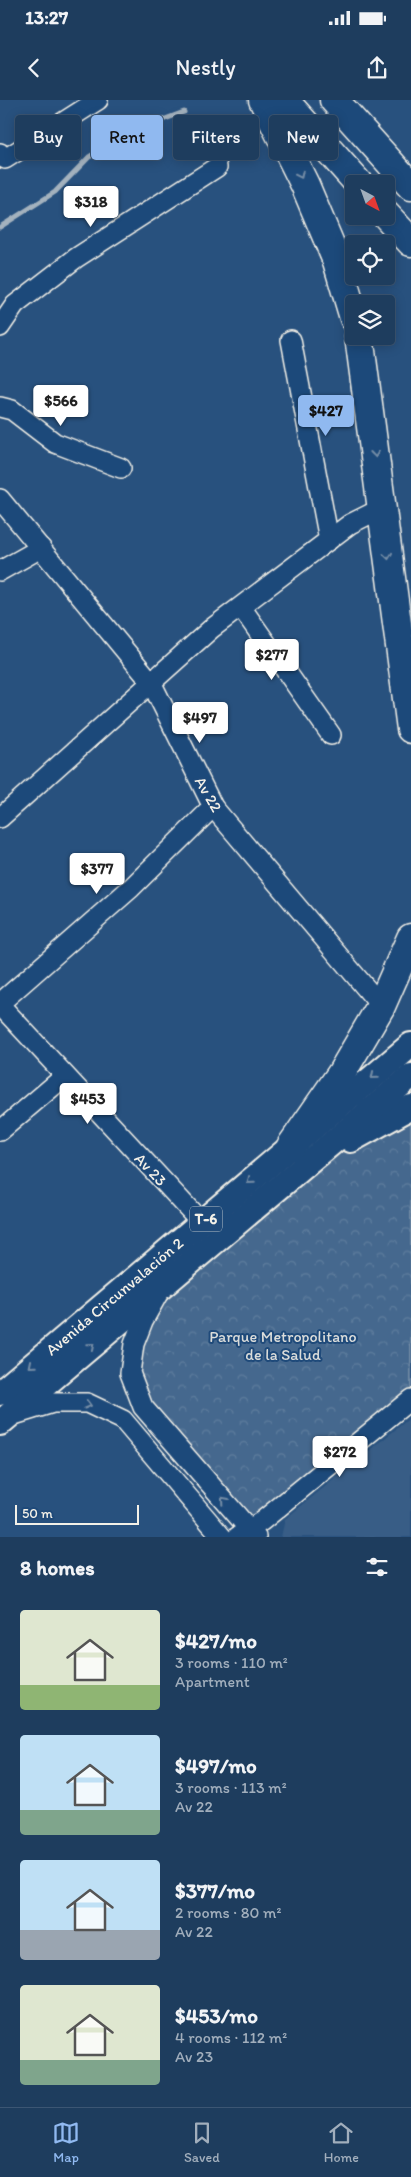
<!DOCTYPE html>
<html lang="en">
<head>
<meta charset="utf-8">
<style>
  body { margin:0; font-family:Itim,sans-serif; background:#264464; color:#f1f3f6; height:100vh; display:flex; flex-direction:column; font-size:19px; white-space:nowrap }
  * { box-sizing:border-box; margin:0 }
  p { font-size:16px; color:#a1aebc }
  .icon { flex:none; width:28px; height:28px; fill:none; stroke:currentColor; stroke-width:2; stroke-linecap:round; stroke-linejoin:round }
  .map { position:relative; height:1437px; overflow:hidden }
  .drawer { display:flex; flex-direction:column; background:#1e3d5e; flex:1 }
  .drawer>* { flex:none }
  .banner { position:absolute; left:15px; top:15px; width:381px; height:45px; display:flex; gap:10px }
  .needle { width:32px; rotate:139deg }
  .fabs { position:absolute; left:345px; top:75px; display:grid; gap:10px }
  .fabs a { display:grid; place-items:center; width:50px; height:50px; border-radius:5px; background:#1e3d5e; box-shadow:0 2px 12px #0003,0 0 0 1px #3c5673; font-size:25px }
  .scale { position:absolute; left:15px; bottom:12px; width:124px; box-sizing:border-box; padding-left:5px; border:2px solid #f4f1e8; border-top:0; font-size:14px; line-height:18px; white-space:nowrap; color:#f4f1e8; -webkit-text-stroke:4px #1f4a7a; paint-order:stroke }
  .price { position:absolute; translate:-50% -42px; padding:0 11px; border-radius:5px; background:#fff; color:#222; font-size:16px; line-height:32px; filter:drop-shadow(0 1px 2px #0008) }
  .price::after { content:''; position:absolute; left:50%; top:30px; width:15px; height:11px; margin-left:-8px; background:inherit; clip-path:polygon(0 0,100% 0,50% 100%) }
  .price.on { background:#90b9f0; color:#111 }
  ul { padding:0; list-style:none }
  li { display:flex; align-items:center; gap:15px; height:125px; padding:0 20px }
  li span { display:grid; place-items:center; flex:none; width:140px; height:100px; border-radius:5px; color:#555 }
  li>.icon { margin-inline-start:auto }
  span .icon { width:60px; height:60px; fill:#fffc; stroke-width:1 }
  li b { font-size:21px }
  h2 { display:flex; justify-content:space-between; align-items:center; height:60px; padding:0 20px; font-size:21px }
  .chip { padding:0 18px; border-radius:5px; background:#1e3d5e; box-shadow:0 2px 12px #0003,0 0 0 1px #3c5673; font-size:18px; line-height:45px }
  .chip.on { background:#90b9f0; color:#111 }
  .status { display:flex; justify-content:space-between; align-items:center; height:35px; padding:0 25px; background:#1e3d5e; direction:ltr }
  .status svg { height:14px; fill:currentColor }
  header { display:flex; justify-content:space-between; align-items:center; height:65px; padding:0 20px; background:#1e3d5e; font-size:22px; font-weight:600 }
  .tab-bar { display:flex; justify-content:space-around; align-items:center; height:70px; border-top:1px solid #3c5673; background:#1e3d5e; font-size:14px; color:#a1aebc }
  .tab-bar a { display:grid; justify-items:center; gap:2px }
  .tab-bar .on { color:#90b9f0 }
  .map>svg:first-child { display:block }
  .built { fill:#375d86 }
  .park { fill:url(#park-crowns); stroke:#9cacbb }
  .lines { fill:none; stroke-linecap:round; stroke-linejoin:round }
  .stream { stroke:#a4b2be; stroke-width:5 }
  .minor-casing { stroke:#f4f1e8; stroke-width:22 }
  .major-casing { stroke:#f4f1e8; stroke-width:28 }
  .highway-casing { stroke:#f4f1e8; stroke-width:31 }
  .minor { stroke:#1f4a7a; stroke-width:19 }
  .major { stroke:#1f4a7a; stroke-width:24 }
  .highway { stroke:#1f4a7a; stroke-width:28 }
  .oneway { stroke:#748da6 }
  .labels { text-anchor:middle; stroke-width:4; stroke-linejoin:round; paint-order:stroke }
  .shield { fill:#1f4a7a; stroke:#b4bfc7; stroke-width:1 }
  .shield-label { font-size:15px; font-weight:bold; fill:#f4f1e8 }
  .street-label { font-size:16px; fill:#f4f1e8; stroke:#1f4a7a }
  .park-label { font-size:16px; fill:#dadcda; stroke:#1f4a7a }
</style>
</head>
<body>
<div class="status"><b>13:27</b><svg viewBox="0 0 49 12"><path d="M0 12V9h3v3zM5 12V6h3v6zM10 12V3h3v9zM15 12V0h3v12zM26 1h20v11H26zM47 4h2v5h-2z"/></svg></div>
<header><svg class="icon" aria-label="back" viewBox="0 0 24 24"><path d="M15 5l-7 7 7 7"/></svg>Nestly<svg class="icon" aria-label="share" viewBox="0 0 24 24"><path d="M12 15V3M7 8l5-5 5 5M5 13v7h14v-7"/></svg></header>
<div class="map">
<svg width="411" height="1437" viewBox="0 0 411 1437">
  <defs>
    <pattern id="park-crowns" width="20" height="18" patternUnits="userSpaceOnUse" patternTransform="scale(1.25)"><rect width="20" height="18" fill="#45688e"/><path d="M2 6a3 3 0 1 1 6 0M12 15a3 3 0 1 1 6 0" fill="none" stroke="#607e9e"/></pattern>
  </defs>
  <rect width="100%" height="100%" fill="#28517e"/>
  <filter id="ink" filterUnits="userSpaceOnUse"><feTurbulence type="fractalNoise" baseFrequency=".02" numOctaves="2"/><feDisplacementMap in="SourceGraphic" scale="10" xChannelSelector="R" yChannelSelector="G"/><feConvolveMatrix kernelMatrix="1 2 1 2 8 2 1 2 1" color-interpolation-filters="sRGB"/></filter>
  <g filter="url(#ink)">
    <polygon class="built" points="411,1317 411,1437 281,1437 285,1419"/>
    <polygon class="park" points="411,1007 411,1299 249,1429 143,1307 134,1244 163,1185 303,1066"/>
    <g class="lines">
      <polyline class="stream" points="0,127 55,92 89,57 133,31 184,12"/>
      <g class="minor-casing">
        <g id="minor">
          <polyline points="0,53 5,59 98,0"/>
          <polyline points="0,227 15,205 76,158 217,67"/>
          <polyline points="291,240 329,440"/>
          <polyline points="0,307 12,310 55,343 121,368"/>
          <polyline points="0,399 151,582 213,707 381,906"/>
          <polyline points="0,471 41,448"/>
          <polyline points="241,507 331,635"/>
          <polyline points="0,718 211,529 350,424 382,408"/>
          <polyline points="0,903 131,788 213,707"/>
          <polyline points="0,905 201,1122"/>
          <polyline points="0,1031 65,976"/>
          <polyline points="158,1194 143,1221 134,1244 130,1273 143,1307 256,1437"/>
          <polyline points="11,1316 53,1303 87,1303 123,1320 222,1437"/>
          <polyline points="237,1437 262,1421 411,1299"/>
        </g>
      </g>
      <g class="major-casing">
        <g id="major">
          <polyline points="351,1040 411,1007"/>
          <polyline points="0,1293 411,945"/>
          <polyline points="0,1323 411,976"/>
        </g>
      </g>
      <g class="highway-casing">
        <g id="highway">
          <polyline points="263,0 305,85 337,161 354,218"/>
          <polyline points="284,0 359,84"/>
          <polyline points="334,0 411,86"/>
          <polyline points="386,115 411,142"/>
          <polyline points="359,236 411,629"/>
          <polyline points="291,1046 341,974 381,906 411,838"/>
        </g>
      </g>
      <use href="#minor" class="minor"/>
      <use href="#major" class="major"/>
      <use href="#highway" class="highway"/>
    </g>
    <defs><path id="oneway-chevron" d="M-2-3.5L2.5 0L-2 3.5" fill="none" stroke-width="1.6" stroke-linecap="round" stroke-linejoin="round" transform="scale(1.25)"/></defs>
    <g class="oneway">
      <use href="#oneway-chevron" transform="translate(300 75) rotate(64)"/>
      <use href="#oneway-chevron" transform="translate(375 354) rotate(83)"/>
      <use href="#oneway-chevron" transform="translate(388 456) rotate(82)"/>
      <use href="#oneway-chevron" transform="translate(374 976) rotate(140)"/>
      <use href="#oneway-chevron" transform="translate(250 1081) rotate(140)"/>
      <use href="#oneway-chevron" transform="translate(91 1246) rotate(-40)"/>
      <use href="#oneway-chevron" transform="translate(32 1265) rotate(140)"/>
      <use href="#oneway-chevron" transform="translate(88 1305) rotate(15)"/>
      <use href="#oneway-chevron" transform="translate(224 1400) rotate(-131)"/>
    </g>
  </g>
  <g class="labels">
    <rect class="shield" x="190" y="1106.5" width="32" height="25" rx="4"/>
    <g class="shield-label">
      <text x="206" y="1124">T-6</text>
    </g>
    <g class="street-label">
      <text transform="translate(209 694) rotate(60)" y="6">Av 22</text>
      <text transform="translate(151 1069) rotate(47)" y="6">Av 23</text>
      <text transform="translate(114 1196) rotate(-40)" y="6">Avenida Circunvalación 2</text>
    </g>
    <g class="park-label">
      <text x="283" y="1242">Parque Metropolitano<tspan x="283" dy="18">de la Salud</tspan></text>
    </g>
  </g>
</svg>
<div class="fabs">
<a><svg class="needle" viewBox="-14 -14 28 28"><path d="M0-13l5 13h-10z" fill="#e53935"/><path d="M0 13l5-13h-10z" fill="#a1aebc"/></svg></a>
<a><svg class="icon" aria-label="locate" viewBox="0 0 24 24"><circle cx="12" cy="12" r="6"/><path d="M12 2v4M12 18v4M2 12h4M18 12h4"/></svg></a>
<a><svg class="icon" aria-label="layers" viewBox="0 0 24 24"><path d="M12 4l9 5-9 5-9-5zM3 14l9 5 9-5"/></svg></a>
</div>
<div class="scale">50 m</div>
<b class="price" style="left:91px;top:128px">$318</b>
<b class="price" style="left:61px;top:327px">$566</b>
<b class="price on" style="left:326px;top:337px">$427</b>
<b class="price" style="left:272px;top:581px">$277</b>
<b class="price" style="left:200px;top:644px">$497</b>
<b class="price" style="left:97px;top:795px">$377</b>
<b class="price" style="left:88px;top:1025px">$453</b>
<b class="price" style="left:340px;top:1378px">$272</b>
<div class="banner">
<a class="chip">Buy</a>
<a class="chip on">Rent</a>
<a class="chip">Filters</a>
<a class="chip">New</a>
</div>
</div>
<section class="drawer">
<h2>8 homes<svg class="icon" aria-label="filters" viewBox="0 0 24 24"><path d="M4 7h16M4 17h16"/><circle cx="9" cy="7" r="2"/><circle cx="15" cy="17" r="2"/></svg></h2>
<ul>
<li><span style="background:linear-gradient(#dfe7d0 75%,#8fb573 0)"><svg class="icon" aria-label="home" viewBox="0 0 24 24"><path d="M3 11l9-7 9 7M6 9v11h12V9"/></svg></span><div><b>$427/mo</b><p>3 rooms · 110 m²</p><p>Apartment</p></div></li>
<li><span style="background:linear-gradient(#bfe0f5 75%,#7fa58c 0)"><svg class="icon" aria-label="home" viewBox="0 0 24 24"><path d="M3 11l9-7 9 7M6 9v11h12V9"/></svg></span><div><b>$497/mo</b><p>3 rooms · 113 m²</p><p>Av 22</p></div></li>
<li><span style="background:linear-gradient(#bfe0f5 70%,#9aa5b1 0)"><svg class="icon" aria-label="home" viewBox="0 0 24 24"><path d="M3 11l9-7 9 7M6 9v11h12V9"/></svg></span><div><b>$377/mo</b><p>2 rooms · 80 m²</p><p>Av 22</p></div></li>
<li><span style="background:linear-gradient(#dfe7d0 75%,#7fa58c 0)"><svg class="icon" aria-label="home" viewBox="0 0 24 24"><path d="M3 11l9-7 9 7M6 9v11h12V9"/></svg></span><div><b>$453/mo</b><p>4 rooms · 112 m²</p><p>Av 23</p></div></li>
</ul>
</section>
<nav class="tab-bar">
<a class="on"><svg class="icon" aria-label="map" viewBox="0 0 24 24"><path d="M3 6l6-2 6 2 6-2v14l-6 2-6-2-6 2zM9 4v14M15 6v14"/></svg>Map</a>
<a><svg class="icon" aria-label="saved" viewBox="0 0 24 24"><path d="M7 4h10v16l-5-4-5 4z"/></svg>Saved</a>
<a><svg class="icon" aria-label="home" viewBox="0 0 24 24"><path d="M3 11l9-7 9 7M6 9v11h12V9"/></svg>Home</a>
</nav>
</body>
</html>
